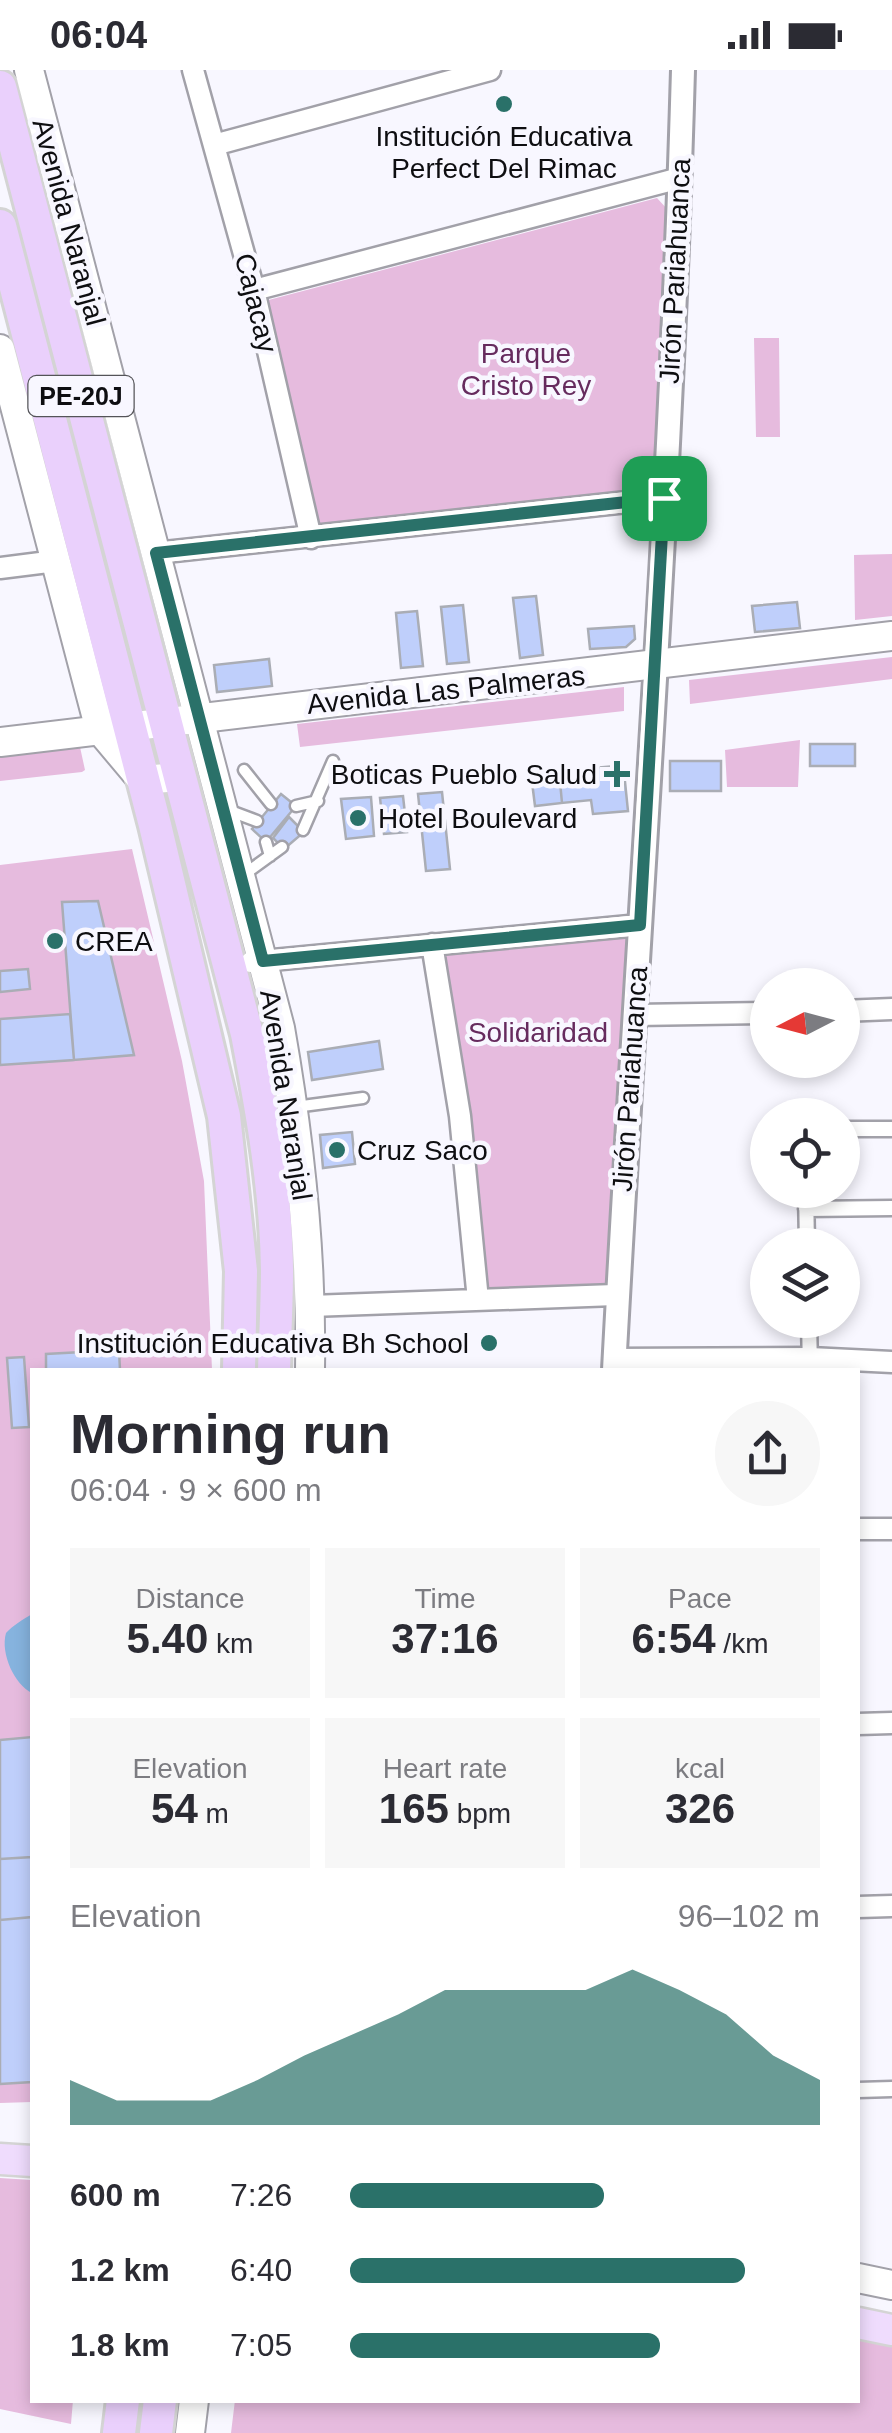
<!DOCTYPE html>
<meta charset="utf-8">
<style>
:root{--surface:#fff;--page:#f7f7f7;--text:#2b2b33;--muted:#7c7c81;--accent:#2a7169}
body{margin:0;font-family:Arial,sans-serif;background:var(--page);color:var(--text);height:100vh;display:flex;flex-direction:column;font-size:38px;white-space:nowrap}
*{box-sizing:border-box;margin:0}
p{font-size:32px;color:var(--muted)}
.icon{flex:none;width:55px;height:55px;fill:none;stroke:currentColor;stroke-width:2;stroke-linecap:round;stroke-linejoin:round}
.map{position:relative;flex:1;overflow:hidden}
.panel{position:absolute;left:30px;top:1298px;width:830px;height:1035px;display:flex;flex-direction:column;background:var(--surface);border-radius:0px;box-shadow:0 5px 15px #0003}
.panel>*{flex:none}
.needle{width:65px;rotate:264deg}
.buttons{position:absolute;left:750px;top:898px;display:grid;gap:20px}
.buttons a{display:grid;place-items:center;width:110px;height:110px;border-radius:50%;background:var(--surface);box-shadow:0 5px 15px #0003;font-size:50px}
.pin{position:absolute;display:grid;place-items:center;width:85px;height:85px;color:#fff;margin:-42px;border-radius:20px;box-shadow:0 5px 15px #0006}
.round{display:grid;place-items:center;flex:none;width:105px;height:105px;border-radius:52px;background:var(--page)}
.head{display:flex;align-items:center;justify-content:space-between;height:170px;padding:0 40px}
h1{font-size:55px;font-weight:800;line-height:75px}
.metrics{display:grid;grid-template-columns:repeat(3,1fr);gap:15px;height:170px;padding:10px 40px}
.metrics div{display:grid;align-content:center;border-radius:0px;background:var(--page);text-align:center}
.metrics b{font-size:42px;font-weight:800}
.metrics small{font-size:28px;font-weight:400}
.metrics p{font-size:28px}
.chart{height:280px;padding:20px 40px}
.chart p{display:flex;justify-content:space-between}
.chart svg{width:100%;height:180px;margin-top:10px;fill:var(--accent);opacity:.7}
ul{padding:0 40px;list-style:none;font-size:32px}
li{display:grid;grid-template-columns:160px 120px 1fr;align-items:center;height:75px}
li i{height:25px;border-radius:12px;background:var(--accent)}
.status{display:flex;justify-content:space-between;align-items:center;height:70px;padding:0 50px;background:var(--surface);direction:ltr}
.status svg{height:28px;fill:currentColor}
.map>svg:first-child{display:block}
.green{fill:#e6bbde}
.water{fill:#86b3de}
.building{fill:#bfcffb;stroke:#aaadb5;stroke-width:2.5}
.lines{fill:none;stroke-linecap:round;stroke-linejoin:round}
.service-casing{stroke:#a2a1a9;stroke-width:15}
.pedestrian-casing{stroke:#a2a1a9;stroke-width:19}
.minor-casing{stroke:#a2a1a9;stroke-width:25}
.tertiary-casing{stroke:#a2a1a9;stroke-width:28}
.secondary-casing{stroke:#a2a1a9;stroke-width:32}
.primary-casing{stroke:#d4d4d4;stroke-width:35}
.trunk-casing{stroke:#d4d4d4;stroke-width:38}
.service{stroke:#fff;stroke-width:10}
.pedestrian{stroke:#fff;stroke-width:14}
.minor{stroke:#fff;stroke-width:20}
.tertiary{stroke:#fff;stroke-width:22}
.secondary{stroke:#fff;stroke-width:28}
.primary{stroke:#efdcfd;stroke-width:30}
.trunk{stroke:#ead0fc;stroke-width:32}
.route-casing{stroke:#fff;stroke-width:20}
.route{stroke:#2a7169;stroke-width:12}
.poi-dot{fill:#2a7169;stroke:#f8f7ff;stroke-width:4}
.labels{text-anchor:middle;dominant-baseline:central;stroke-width:9;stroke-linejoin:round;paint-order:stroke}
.shield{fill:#f8f7ff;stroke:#545458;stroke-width:2.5}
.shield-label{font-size:25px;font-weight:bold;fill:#0e0e11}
.poi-label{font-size:28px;fill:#0e0e11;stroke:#f8f7ff;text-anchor:start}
.street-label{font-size:28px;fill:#0e0e11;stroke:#f8f7ff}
.park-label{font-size:28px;fill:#662b5e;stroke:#f8f7ff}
</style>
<div class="status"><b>06:04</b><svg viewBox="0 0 49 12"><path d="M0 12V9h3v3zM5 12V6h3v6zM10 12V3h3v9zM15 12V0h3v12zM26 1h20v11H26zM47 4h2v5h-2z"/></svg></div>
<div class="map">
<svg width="892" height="2363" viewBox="0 0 892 2363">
<rect width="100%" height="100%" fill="#f8f7ff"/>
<!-- green -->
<path class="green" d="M657,128L668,140L653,412L646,420L315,455L261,232Z
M754,268H779L780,367H756Z
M892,484V546L855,550L854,485Z
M892,587V609L690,634L689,610Z
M624,617V641L300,677L297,654Z
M800,670L798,717H727L725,680Z
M80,677L85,700L82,702L0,711V685Z
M132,779L182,991L204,1111L212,1300H32V2032L0,2033V795Z
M628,864L606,1217L484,1221L443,884Z
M0,2108L32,2110V2330H73L71,2354L0,2339Z
M858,2268L892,2276V2363H231L235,2330H858Z"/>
<!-- water -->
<path class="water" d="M32,1544V1623C15,1615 0,1584 6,1563C12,1556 24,1549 32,1544Z"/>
<!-- building -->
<path class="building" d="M536,526L543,585L520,588L513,528Z
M797,532L800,558L755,562L752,536Z
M463,535L469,592L447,594L441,537Z
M417,541L423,596L401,598L396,543Z
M634,556L635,569L626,577L590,579L588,559Z
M269,589L272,616L217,622L214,595Z
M810,674H855V696H810Z
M670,691H721V721H670Z
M616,696L624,702L628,741L593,744L591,730L562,733L559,701Z
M559,701L562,733L535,736L531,704Z
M442,722L450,799L426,801L418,724Z
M281,724L296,736L266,772L252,759Z
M403,726L407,762L384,764L380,728Z
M371,727L374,766L346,769L341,729Z
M289,747L304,762L284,779L273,768Z
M98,831L134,985L74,990L62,832Z
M28,899L30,919L0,922V901Z
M70,944L74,990L0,995V949Z
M379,971L383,999L312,1010L308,982Z
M352,1062L355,1094L323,1098L320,1065Z
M119,1280L120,1300H46V1284Z
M24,1287L29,1357L12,1358L7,1288Z
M32,1667V1787L0,1789V1670Z
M32,1787V1847L0,1850V1789Z
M32,1847V2012L0,2014V1850Z"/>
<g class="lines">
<!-- service casing -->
<g class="service-casing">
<path id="service" d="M244,700L271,734
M296,736L318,731
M225,739L257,751
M303,760L333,691
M266,772L270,786
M242,806L282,777
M295,1037L363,1028"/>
</g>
<!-- pedestrian casing -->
<g class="pedestrian-casing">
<path id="pedestrian" d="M842,1059H892
M806,1120L807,1175
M806,1139L892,1138
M809,1250L810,1300
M858,2020L892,2019"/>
</g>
<!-- minor casing -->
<g class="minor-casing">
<path id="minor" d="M193,0L254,220L311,468
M214,75L490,0
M254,220L680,108
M156,483L664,428
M0,498L56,491
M432,874L460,1046L478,1230
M251,892L640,855
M842,941L892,939
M635,945L768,943
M311,1236L615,1225
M614,1289L810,1288L892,1292
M858,1459H892
M858,1654L892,1653
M858,1837L892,1836"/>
</g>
<!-- tertiary casing -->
<g class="tertiary-casing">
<path id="tertiary" d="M614,1300C637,867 671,434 683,0"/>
</g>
<!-- secondary casing -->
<g class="secondary-casing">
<path id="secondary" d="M29,0L280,958C300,1072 312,1185 310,1300
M0,279L100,660L142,710L179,707
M0,672L892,566
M858,2208L892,2215
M190,2363L194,2330"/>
</g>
<!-- primary casing -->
<g class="primary-casing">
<path id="primary" d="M0,2089L32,2091
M858,2253L892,2260"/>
</g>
<!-- trunk casing -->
<g class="trunk-casing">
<path id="trunk" d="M0,17L247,964C262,1041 276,1121 277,1200C277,1233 275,1267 274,1300
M0,156L155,755L224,1046L241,1201L239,1300
M119,2363L123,2330
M156,2363L160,2330"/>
</g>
<!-- service -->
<use href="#service" class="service"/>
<!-- pedestrian -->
<use href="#pedestrian" class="pedestrian"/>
<!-- minor -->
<use href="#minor" class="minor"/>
<!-- tertiary -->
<use href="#tertiary" class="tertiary"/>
<!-- secondary -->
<use href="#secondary" class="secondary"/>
<!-- primary -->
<use href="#primary" class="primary"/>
<!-- trunk -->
<use href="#trunk" class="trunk"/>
</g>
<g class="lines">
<!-- route casing -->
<g class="route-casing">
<path id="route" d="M664,428L640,855L263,891L156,483Z"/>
</g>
<!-- route -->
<use href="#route" class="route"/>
</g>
<!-- markers -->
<g class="poi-dot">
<circle cx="504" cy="34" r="10"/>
<path d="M612 689h10v10h10v10h-10v10h-10v-10h-10v-10h10z"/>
<circle cx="358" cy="748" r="10"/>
<circle cx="55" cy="871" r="10"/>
<circle cx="337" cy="1080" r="10"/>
<circle cx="489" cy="1273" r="10"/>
</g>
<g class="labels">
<!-- shield labels -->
<rect class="shield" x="28.5" y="306" width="105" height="40" rx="8"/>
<g class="shield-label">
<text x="81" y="326">PE-20J</text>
</g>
<!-- poi labels -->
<g class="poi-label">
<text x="504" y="66" text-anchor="middle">Institución Educativa<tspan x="504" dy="32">Perfect Del Rimac</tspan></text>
<text x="597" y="704" text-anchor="end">Boticas Pueblo Salud</text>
<text x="378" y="748">Hotel Boulevard</text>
<text x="75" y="871">CREA</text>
<text x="357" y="1080">Cruz Saco</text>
<text x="469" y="1273" text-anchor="end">Institución Educativa Bh School</text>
</g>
<!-- street labels -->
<g class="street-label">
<text transform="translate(69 152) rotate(75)">Avenida Naranjal</text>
<text transform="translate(675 201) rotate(-87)">Jirón Pariahuanca</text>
<text transform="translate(256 233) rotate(76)">Cajacay</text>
<text transform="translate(446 620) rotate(-6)">Avenida Las Palmeras</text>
<text transform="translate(630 1009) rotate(-86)">Jirón Pariahuanca</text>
<text transform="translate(286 1025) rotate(81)">Avenida Naranjal</text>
</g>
<!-- park labels -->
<g class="park-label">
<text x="526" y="283">Parque<tspan x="526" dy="32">Cristo Rey</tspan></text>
<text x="538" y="962">Solidaridad</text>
</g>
</g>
</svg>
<div class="buttons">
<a><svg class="needle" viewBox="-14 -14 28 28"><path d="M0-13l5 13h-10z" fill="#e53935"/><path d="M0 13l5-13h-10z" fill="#7c7c81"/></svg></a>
<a><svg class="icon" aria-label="locate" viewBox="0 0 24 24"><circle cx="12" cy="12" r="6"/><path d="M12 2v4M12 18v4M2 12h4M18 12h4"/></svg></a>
<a><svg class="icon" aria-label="layers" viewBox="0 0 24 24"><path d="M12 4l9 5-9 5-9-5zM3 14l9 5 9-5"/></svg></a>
</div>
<div class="pin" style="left:664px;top:428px;background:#1e9e55"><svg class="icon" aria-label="arrive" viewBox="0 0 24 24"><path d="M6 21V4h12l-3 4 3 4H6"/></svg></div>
<section class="panel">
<div class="head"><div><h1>Morning run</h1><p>06:04 · 9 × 600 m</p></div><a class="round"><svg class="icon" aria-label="share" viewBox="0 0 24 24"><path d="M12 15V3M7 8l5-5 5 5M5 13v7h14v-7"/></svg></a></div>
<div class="metrics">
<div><p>Distance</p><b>5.40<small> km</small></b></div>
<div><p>Time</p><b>37:16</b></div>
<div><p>Pace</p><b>6:54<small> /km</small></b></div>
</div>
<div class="metrics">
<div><p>Elevation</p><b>54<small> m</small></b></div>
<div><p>Heart rate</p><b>165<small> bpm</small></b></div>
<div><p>kcal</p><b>326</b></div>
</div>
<div class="chart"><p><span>Elevation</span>96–102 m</p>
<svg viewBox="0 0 160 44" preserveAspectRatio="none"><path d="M0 44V33L10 38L20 38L30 38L40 33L50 27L60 22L70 17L80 11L90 11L100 11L110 11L120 6L130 11L140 17L150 27L160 33V44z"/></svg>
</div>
<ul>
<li><b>600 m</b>7:26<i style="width:54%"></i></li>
<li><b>1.2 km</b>6:40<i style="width:84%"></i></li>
<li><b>1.8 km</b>7:05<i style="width:66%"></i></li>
</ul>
</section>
</div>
